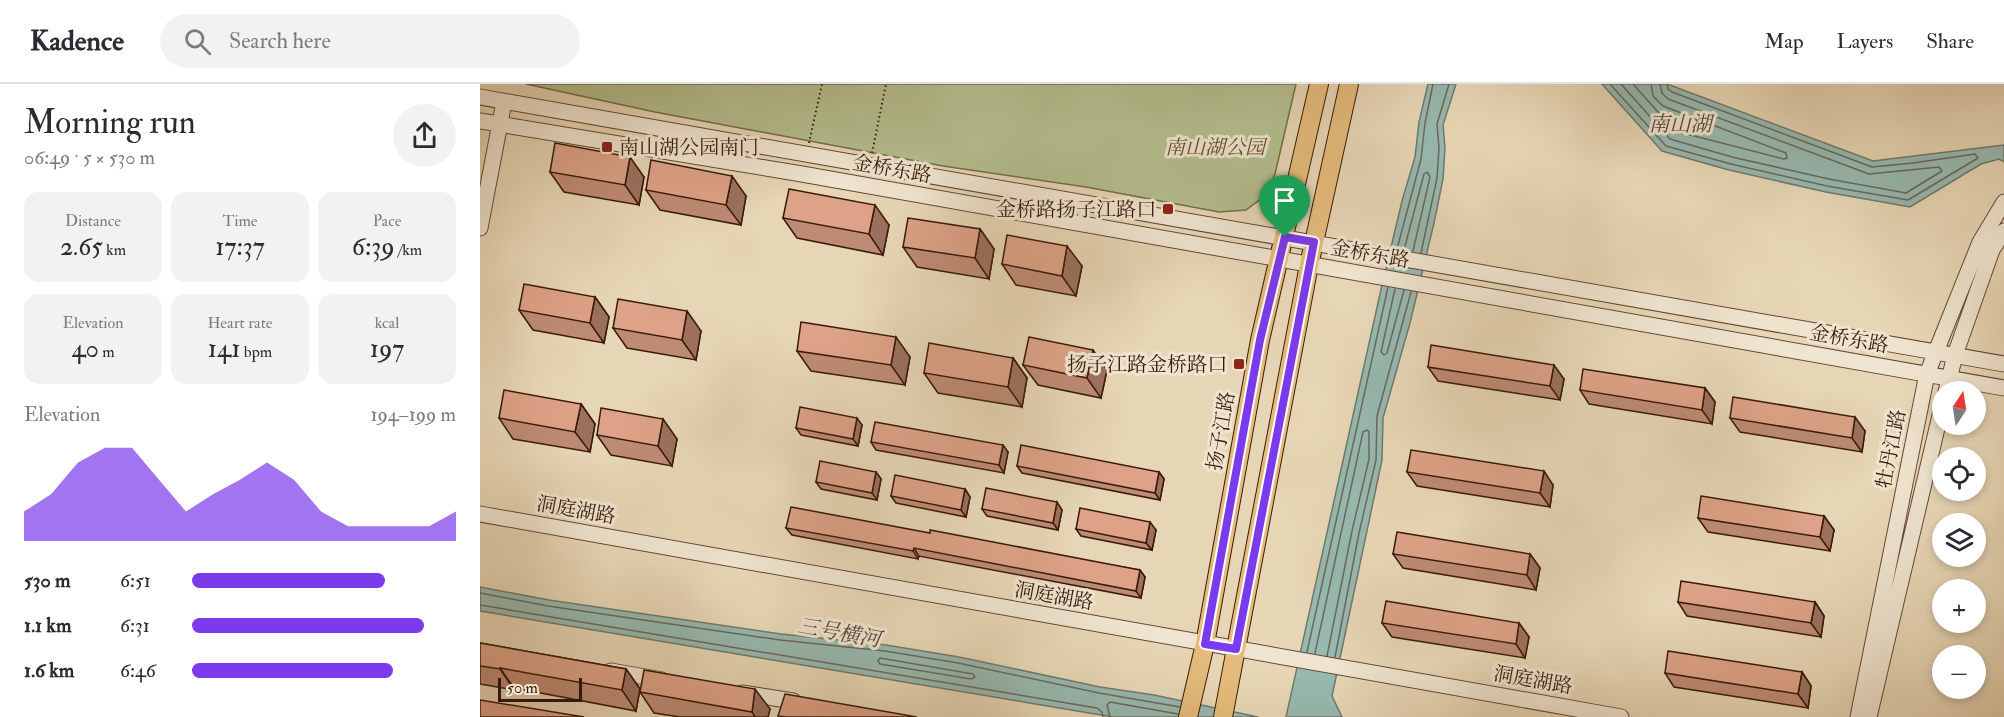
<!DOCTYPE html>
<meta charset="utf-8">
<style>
:root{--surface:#fff;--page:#f2f2f3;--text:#2b2b33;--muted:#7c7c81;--line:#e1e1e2;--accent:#7c3aed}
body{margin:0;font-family:"IM FELL Double Pica","Noto Serif SC",serif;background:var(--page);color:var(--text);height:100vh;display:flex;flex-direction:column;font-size:22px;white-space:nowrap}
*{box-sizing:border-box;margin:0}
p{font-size:20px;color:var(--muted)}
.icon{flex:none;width:33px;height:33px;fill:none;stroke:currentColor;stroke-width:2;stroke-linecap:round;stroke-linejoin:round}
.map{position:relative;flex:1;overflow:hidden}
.side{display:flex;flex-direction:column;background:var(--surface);width:480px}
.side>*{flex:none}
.needle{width:39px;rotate:12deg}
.controls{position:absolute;left:1452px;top:297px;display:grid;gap:12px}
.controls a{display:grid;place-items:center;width:54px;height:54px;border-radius:50%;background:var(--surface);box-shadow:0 3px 9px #0003;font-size:30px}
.scale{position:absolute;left:18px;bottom:15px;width:84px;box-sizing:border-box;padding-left:6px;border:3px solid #39190a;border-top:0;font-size:16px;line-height:21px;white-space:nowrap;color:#39190a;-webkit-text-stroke:4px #efe4cf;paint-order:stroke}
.pin{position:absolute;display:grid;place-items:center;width:51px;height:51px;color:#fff;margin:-62px -26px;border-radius:50% 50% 50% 0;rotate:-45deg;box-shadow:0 0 6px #0007}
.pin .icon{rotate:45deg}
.round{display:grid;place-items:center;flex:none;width:63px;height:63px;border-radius:32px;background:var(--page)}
.summary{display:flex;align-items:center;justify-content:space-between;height:102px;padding:0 24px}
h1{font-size:33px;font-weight:600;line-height:45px}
.figures{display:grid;grid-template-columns:repeat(3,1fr);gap:9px;height:102px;padding:6px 24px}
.figures div{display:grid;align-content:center;border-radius:15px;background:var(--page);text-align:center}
.figures b{font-size:26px;font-weight:600}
.figures small{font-size:16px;font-weight:400}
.figures p{font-size:16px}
.chart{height:168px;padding:12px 24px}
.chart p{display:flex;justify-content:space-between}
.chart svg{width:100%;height:108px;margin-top:6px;fill:var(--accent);opacity:.7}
ul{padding:0 24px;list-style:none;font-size:20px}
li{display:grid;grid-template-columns:96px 72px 1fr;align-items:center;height:45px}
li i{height:15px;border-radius:8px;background:var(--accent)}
header{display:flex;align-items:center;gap:36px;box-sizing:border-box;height:84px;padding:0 30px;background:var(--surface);border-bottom:2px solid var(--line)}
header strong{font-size:28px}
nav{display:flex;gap:33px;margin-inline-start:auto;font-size:21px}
.search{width:420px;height:54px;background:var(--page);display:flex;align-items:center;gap:15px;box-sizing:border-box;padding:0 21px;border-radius:33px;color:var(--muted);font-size:22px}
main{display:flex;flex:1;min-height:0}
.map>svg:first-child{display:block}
.green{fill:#b4be8e;stroke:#766c4c;stroke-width:1.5}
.water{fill:#97b9b0;stroke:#71796e;stroke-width:1.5}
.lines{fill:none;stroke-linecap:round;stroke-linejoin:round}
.shore{stroke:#68695d;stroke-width:1.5}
.minor-casing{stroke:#644835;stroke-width:17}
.major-casing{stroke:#39190a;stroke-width:20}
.path{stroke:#39190a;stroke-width:2;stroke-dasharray:1.5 3;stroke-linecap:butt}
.minor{stroke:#efe4cf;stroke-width:15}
.major{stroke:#e4bb7a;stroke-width:18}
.wall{fill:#be8b74;stroke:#39190a;stroke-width:1.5}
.shaded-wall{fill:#9b715e;stroke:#39190a;stroke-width:1.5}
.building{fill:#dda287;stroke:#39190a;stroke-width:1.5}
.route-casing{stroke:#fff;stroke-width:12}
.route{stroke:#7c3aed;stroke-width:8}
.poi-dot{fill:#8f2418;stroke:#efe4cf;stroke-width:2}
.labels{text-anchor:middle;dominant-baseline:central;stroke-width:6;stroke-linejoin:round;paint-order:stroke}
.poi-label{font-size:20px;fill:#39190a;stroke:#efe4cf;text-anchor:end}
.park-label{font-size:20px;font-style:italic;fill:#5e4b32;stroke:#efe4cf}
.street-label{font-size:20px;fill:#39190a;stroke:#efe4cf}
.water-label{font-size:21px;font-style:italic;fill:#55493c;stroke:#efe4cf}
</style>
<header>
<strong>Kadence</strong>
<div class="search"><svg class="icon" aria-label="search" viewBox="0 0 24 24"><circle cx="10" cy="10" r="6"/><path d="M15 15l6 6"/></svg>Search here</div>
<nav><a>Map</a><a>Layers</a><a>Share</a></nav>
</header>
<main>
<section class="side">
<div class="summary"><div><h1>Morning run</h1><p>06:49 · 5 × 530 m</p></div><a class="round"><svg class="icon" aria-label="share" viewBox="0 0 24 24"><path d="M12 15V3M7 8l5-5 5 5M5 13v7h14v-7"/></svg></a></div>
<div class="figures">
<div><p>Distance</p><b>2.65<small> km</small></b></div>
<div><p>Time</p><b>17:37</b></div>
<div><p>Pace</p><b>6:39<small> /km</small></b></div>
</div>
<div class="figures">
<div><p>Elevation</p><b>40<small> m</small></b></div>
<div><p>Heart rate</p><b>141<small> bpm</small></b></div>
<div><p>kcal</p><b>197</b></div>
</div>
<div class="chart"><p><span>Elevation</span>194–199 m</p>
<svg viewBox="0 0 160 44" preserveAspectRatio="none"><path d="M0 44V32L10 25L20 12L30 6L40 6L50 19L60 32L70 25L80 19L90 12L100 19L110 32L120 38L130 38L140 38L150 38L160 32V44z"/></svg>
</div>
<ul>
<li><b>530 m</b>6:51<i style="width:73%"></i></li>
<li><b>1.1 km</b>6:31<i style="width:88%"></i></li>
<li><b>1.6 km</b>6:46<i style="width:76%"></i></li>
</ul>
</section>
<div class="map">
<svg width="1524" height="633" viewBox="0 0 1524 633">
<rect width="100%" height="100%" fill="#e7d6b5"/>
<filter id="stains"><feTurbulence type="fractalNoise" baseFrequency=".00333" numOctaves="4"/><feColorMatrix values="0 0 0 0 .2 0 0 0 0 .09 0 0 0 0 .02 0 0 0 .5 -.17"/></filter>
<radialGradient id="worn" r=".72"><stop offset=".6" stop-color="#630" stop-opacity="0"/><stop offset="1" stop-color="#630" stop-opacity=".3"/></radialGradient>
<!-- green -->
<path class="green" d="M46,0H816L795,90L786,111L766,126L739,128L606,103L463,82L175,28Z"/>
<!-- water -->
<path class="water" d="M948,0H976L963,41L965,64L963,95L954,139L930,239L903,334L902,376L852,612L862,633H806L900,210L922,117L935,73L939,38Z
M1122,0H1187L1393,77L1524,61V78L1519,75L1501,80L1430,123L1346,108L1249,86L1182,67Z
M0,503L69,516L301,550L406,561L479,573L620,603L674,611L778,633H633L0,527Z"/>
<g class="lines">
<!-- shore -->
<path class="shore" d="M1130,0L1186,62L1251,80L1347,102L1428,116L1498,74L1495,70L1433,79L1392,83L1192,8L1188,5L1187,0
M1141,0L1190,55L1252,73L1349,95L1426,109L1462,87L1459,83L1389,90L1188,15L1182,9L1180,0
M1153,0L1195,47L1304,75L1307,74L1306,69L1183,22L1173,12L1171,0
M917,165L941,75L945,39L953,0
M924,166L944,90L947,88L950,93L933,167
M941,169L957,94L959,64L957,40L969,0
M915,205L901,268L904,271L907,269L924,206
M0,509L68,522L300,556L405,567L478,579L619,609L700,623
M0,521L617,624L622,628L623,633
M827,568L908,203
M835,569L883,348L887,346L889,348V375L872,447L847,572
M855,573L879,449L896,376L897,332L931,208
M400,574L493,590L495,593L491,595L400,580L398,577Z
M630,633L627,621L630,618L698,630"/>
<!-- minor casing -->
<g class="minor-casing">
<path id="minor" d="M0,13L1524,280
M0,37L322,90L1524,304
M0,144L24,18
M1466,308L1475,271L1512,166L1524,147
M0,430L1141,633
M131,587L182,596
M262,609L313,617L308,633
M1378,633L1447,290L1500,158L1524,118
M1389,633L1462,323"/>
</g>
<!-- major casing -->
<g class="major-casing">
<path id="major" d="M708,633L725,560L780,256L839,0
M743,633L829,181L869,0"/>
</g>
<!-- path -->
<path class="path" d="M329,59L342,0
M392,69L406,0"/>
<!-- minor -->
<use href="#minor" class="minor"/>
<!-- major -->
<use href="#major" class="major"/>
</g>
<!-- wall -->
<path class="wall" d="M70,88L164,93L159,121L84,108Z
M166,106L266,112L261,141L180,126Z
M303,134L409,141L403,171L317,154Z
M500,145L514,165L509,195L437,183L423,163Z
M522,180L602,182L596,212L536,201Z
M115,213L129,233L124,259L53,246L39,226Z
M133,244L221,247L216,276L147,264Z
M317,267L430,273L425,301L331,287Z
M533,274L547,294L542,323L458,309L444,289Z
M543,281L627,286L621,314L558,301Z
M948,283L1084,295L1080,316L958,297Z
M1225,304L1235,318L1232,340L1109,320L1100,306Z
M101,320L115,340L110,368L33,355L19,334Z
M1250,334L1385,347L1382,368L1260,348Z
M382,341L378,362L321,351L316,344Z
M117,351L197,355L192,382L131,371Z
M391,358L528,368L524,389L396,366Z
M537,382L679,388L684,395L680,416L542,389Z
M396,388L401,395L397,416L341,405L336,398Z
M927,388L1073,401L1070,423L937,402Z
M485,405L490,413L486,433L416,419L411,412Z
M502,425L582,426L578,446L507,432Z
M1344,432L1354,446L1350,467L1228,448L1218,434Z
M306,444L450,449L660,486L665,493L661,514L439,472L438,475L312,451Z
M596,445L676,446L672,466L601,452Z
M913,470H1050L1060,484L1056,506L923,484Z
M1198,518H1335L1344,532L1341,553L1207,532Z
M902,539H1039L1049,553L1045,574L912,553Z
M0,559L146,585L160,605L156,627L34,604V606L0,600Z
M1322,588L1331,602L1328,624L1194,603L1185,589Z
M160,608L290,625L288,633H200L174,629Z"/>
<!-- shaded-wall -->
<path class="shaded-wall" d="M150,73L164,93L159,121L145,101Z
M252,92L266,112L261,141L246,121Z
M395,121L409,141L403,171L389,150Z
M500,145L514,165L509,195L495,174Z
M587,162L602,182L596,212L582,192Z
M115,213L129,233L124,259L110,239Z
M207,227L221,247L216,276L202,256Z
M416,253L430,273L425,301L411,281Z
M613,266L627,286L621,314L607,294Z
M533,274L547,294L542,323L528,303Z
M1074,281L1084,295L1080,316L1070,302Z
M1225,304L1235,318L1232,340L1222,326Z
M101,320L115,340L110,368L95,348Z
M1375,333L1385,347L1382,368L1372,354Z
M377,334L382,341L378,362L373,355Z
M183,335L197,355L192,382L178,362Z
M523,361L528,368L524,389L519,381Z
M1064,387L1073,401L1070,423L1060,409Z
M396,388L401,395L397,416L392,409Z
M679,388L684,395L680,416L675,409Z
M485,405L490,413L486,433L481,426Z
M577,418L582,426L578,446L573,439Z
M1344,432L1354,446L1350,467L1340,453Z
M670,438L676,446L672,466L666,459Z
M434,464L439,472L438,475L433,467Z
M1050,470L1060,484L1056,506L1047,491Z
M660,486L665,493L661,514L656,507Z
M1335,518L1344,532L1341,553L1331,539Z
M1039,539L1049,553L1045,574L1036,560Z
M20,584L34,604V606L20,585Z
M146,585L160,605L156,627L142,606Z
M1322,588L1331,602L1328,624L1318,610Z
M275,605L290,625L288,633H275L272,628Z"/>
<!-- building -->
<path class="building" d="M75,59L150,73L145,101L70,88Z
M171,76L252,92L246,121L166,106Z
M309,105L395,121L389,150L303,134Z
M428,134L500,145L495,174L423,163Z
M527,151L587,162L582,192L522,180Z
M44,200L115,213L110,239L39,226Z
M138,215L207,227L202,256L133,244Z
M321,238L416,253L411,281L317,267Z
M549,253L613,266L607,294L543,281Z
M449,259L533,274L528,303L444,289Z
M951,261L1074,281L1070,302L948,283Z
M1103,285L1225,304L1222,326L1100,306Z
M24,306L101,320L95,348L19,334Z
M1253,313L1375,333L1372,354L1250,334Z
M320,323L377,334L373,355L316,344Z
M121,324L183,335L178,362L117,351Z
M395,338L523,361L519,381L391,358Z
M541,361L679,388L675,409L537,382Z
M931,366L1064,387L1060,409L927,388Z
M340,377L396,388L392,409L336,398Z
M415,391L485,405L481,426L411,412Z
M506,404L577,418L573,439L502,425Z
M1221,412L1344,432L1340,453L1218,434Z
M311,423L450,449V446L660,486L656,507L434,464L433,467L306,444Z
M600,424L670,438L666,459L596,445Z
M917,448L1050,470L1047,491L913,470Z
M1201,497L1335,518L1331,539L1198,518Z
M906,517L1039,539L1036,560L902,539Z
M0,559L146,585L142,606L20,584V585L0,582Z
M1188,567L1322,588L1318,610L1185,589Z
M164,586L275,605L272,628L160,608Z
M305,610L437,633H306L298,632Z
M0,616L104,633H0Z"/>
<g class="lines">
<!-- route casing -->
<g class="route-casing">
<path id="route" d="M805,153L834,158L756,565L725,560L780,256Z"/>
</g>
<!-- route -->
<use href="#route" class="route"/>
</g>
<!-- markers -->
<g class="poi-dot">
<rect x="121" y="57" width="12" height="12" rx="3"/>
<rect x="682" y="119" width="12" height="12" rx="3"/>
<rect x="753" y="274" width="12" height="12" rx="3"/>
</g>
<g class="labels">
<!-- poi labels -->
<g class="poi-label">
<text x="139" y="63" text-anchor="start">南山湖公园南门</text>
<text x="676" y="125">金桥路扬子江路口</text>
<text x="747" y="280">扬子江路金桥路口</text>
</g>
<!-- park labels -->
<g class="park-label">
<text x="735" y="63">南山湖公园</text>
</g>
<!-- street labels -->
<g class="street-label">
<text transform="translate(412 85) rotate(10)">金桥东路</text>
<text transform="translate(890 170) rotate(10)">金桥东路</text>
<text transform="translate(1369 255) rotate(10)">金桥东路</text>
<text transform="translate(741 347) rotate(-80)">扬子江路</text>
<text transform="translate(1411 365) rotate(-79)">牡丹江路</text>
<text transform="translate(96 426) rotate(10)">洞庭湖路</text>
<text transform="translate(574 512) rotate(10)">洞庭湖路</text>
<text transform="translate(1053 596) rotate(10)">洞庭湖路</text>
</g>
<!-- water labels -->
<g class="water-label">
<text x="1200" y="40">南山湖</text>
<text transform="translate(359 549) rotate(10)">三号横河</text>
</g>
</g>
<rect width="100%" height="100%" filter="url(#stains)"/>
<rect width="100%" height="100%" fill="url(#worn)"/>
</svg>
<div class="controls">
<a><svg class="needle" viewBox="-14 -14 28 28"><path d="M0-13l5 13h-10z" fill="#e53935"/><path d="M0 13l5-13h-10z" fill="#7c7c81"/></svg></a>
<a><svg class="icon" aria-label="locate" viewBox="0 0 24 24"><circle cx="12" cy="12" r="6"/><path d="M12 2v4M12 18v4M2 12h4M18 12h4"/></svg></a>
<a><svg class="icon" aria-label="layers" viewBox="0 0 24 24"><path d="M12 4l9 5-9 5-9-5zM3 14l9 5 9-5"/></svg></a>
<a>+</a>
<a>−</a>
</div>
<div class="scale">50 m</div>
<div class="pin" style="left:805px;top:153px;background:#1e9e55"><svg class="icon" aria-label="arrive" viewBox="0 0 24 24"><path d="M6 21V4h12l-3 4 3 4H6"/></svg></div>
</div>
</main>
